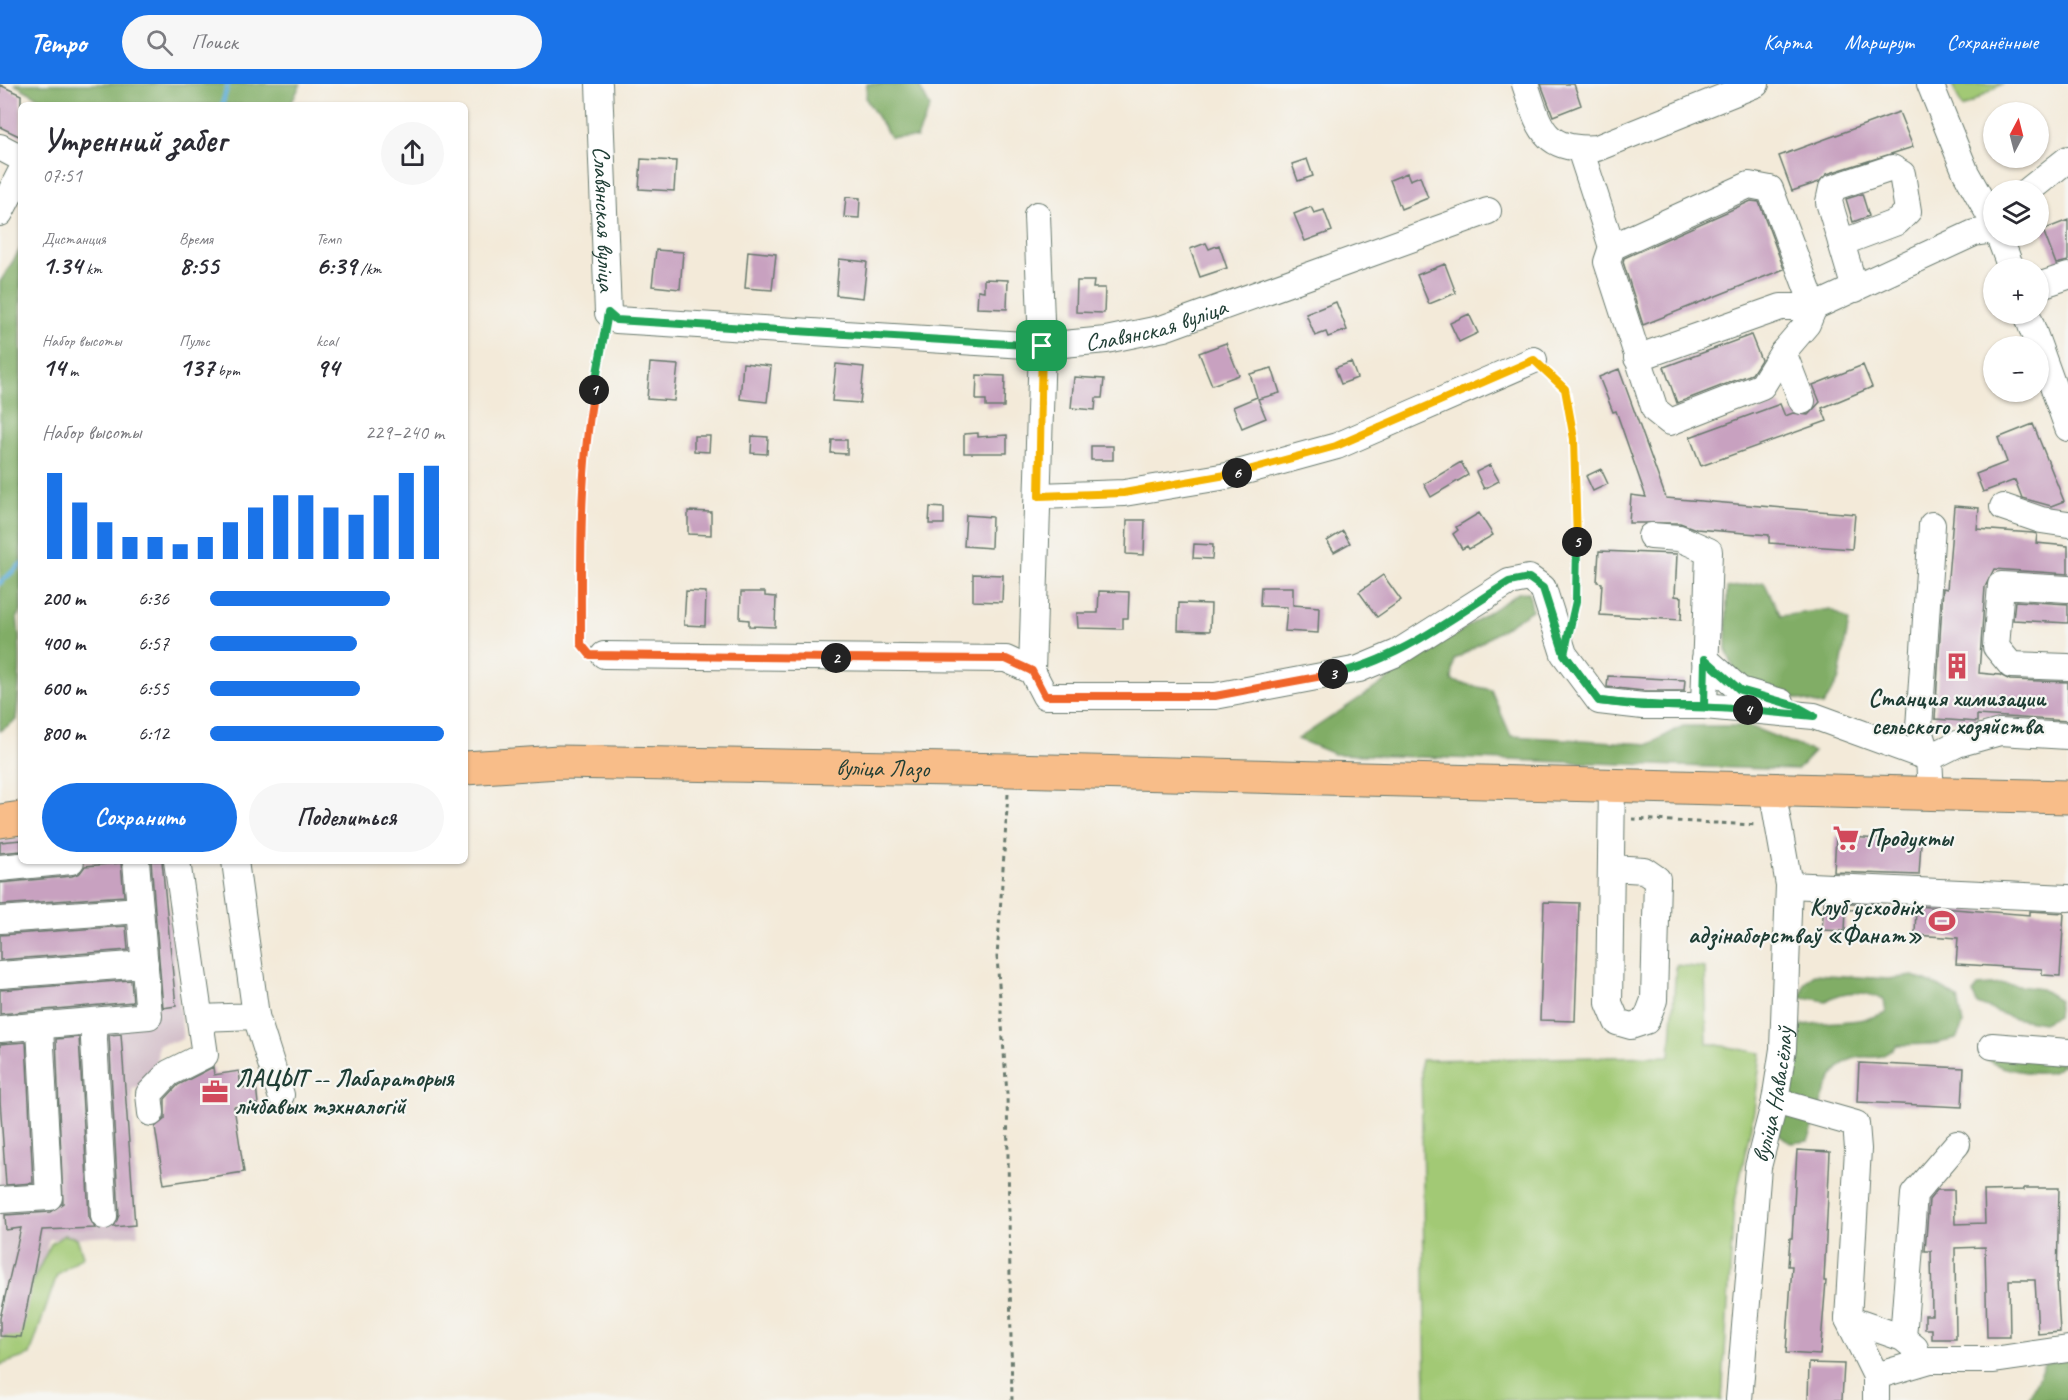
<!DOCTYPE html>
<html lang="ru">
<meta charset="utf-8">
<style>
:root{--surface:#fff;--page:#f7f7f7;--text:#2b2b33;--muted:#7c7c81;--accent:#1a73e8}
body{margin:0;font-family:Caveat,sans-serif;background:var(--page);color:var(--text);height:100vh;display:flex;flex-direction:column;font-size:22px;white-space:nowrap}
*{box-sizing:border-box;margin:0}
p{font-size:20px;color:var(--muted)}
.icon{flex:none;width:33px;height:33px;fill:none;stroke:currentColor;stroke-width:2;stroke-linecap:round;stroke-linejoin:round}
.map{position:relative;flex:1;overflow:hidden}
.side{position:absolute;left:18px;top:18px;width:450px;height:762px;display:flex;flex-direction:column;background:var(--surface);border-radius:9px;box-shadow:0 2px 4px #0004}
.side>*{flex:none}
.needle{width:39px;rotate:7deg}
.fabs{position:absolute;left:1983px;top:18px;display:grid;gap:12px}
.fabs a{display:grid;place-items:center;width:66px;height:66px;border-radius:50%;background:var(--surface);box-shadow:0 2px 4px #0004;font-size:30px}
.pin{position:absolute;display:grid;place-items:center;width:51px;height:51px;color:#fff;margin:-26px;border-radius:12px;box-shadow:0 3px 9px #0006}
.km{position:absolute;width:30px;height:30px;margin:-15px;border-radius:50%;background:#222;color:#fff;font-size:16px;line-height:30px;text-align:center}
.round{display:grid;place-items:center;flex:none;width:63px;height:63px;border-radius:32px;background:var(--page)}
.summary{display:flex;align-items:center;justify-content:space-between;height:102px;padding:0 24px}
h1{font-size:33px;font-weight:700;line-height:45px}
.figures{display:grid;grid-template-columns:repeat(3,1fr);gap:9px;height:102px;padding:6px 24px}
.figures div{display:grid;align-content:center}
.figures b{font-size:26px;font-weight:700}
.figures small{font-size:16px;font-weight:400}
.figures p{font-size:16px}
.chart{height:168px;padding:12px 24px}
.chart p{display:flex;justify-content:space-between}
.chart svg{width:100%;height:108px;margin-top:6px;stroke:var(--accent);stroke-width:6}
.primary-button{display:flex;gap:12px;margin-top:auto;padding:12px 24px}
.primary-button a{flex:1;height:69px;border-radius:36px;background:var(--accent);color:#fff;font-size:24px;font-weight:700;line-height:69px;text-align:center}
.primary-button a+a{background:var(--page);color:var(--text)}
ul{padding:0 24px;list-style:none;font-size:20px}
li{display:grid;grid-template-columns:96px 72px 1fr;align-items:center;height:45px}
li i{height:15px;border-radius:8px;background:var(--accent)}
header{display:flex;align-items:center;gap:36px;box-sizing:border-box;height:84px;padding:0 30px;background:var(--accent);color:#fff}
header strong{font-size:28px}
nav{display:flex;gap:33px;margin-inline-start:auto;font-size:21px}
.search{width:420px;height:54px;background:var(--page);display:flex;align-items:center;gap:15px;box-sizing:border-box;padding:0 21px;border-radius:33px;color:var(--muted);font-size:22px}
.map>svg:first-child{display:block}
.industrial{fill:#d2bdc8}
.green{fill:#a2c974;stroke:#608354;stroke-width:1.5}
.forest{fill:#81ad66;stroke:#50754d;stroke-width:1.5}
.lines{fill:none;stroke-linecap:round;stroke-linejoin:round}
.stream{stroke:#5eadd8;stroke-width:5}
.building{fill:#c8a1c0}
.minor-casing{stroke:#697a6e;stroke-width:28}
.major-casing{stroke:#697a6e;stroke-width:35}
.path{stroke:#697a6e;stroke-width:3;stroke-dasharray:4.5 4.5;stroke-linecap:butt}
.minor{stroke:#fff;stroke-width:26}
.major{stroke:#f8bd89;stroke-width:33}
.split-1-casing{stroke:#fff;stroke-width:12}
.split-2-casing{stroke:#fff;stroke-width:12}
.split-3-casing{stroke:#fff;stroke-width:12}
.split-4-casing{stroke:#fff;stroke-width:12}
.split-5-casing{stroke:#fff;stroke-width:12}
.split-6-casing{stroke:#fff;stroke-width:12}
.split-7-casing{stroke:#fff;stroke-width:12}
.split-1{stroke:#22a559;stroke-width:8}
.split-2{stroke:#f0652b;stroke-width:8}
.split-3{stroke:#f0652b;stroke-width:8}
.split-4{stroke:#22a559;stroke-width:8}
.split-5{stroke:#22a559;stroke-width:8}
.split-6{stroke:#f5b400;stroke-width:8}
.split-7{stroke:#f5b400;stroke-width:8}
.labels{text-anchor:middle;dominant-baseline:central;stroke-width:4.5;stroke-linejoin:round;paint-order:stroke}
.street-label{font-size:24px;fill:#1f3d34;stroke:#f6f6f2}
.poi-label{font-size:24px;font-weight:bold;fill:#1f3d34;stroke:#f6f6f2;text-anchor:start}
</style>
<header>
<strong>Tempo</strong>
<div class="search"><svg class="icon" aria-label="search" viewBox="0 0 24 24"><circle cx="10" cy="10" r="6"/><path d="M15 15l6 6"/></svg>Поиск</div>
<nav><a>Карта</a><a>Маршрут</a><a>Сохранённые</a></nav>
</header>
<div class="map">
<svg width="2068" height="1316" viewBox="0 0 2068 1316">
<rect width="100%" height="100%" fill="#f6f6f2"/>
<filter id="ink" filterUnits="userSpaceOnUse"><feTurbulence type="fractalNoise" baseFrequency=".0167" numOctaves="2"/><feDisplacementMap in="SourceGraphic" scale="12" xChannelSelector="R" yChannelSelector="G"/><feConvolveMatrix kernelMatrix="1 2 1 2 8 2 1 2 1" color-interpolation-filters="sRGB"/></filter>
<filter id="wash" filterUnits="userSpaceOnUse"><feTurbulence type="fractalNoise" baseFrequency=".008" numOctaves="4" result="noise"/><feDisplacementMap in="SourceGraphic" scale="24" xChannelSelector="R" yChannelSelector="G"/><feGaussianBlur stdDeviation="1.35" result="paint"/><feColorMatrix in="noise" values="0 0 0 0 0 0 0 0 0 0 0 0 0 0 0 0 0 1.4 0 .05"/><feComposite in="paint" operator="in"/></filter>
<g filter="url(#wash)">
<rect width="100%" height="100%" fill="#f3ead9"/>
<!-- industrial -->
<path class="industrial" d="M21,754V777H164L183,955L158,961L155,998L132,1005L138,1151L49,1155L24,1256L0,1253V756Z"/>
<!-- green -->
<path class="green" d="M1952,0H2002L1962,24Z
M1676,881L1705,884L1707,959L1761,969L1754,1027L1734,1122L1722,1316H1426L1421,976L1670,972Z
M64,1151L77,1154L83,1172L57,1191L30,1271L0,1281V1256L4,1255L51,1160Z"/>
<!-- forest -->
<path class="forest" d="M14,0H301L290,21H52Z
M867,0H918L930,23L917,54L890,53L866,15Z
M21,164V528L17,532C22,567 20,601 16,636L0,647V198Z
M1764,498L1781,532L1830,525L1849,537L1839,595L1823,622L1781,610L1736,590L1726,565L1727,504Z
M1529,508L1532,526L1454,576L1452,597L1491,606L1511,652L1650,660L1683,642H1749L1814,668L1797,686L1334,670L1298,655L1518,509Z
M1814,890L1888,895L1913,892L1940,903L1958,914L1963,941L1956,955L1933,960L1897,961C1875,982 1871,967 1850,976C1826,985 1818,1035 1808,1057L1791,1059L1776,1048L1789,959L1800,942C1828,936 1859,941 1886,928L1884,916C1864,907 1846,905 1826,917L1801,913L1804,900Z
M2004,900L2041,905L2059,916L2057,932L2043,939L2013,934L1977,920L1973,909L1978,902Z
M1995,968L2064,980C2061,982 2056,987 2052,988C2037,992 1997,985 1987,975Z
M2068,1273V1316H2028L2044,1280Z"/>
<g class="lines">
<!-- stream -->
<path class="stream" d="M222,21L228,0
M0,499L21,480"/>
</g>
<g id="blocks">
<!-- building -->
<path class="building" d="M1541,0H1574L1581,21L1553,32Z
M0,1L21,11V53L0,43Z
M1899,28L1913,63L1827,90L1819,98L1792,107L1779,72Z
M641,75L676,77L674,107L639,105Z
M1307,75L1313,92L1298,97L1292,80Z
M1407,89L1410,96L1420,92L1428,114L1401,125L1390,96Z
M1862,110L1869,132L1853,138L1846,115Z
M846,113L860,114L859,134L844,133Z
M1751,117L1759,118L1784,185L1643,241L1623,178L1624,174Z
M1311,123L1314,129L1324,126L1332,147L1305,157L1294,130Z
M2068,136V177L2056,180L2043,146Z
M1206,159L1209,165L1219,161L1227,184L1200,193L1190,165Z
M656,166L683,168L680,205L652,202Z
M748,167L776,170L772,206L745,204Z
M839,175L867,178L863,214L836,211Z
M1445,180L1456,209L1429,220L1417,191Z
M984,195L1008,196L1007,225L977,224L978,206L984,207Z
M1077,197H1094L1093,204H1105L1104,229L1076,228Z
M1336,218L1347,246L1328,253L1326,248L1315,252L1306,230Z
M1469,230L1478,249L1459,258L1450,239Z
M1751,251L1761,276L1752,290L1677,319L1664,283Z
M1226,259L1239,291L1212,301L1199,269Z
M1351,278L1357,294L1341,300L1335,284Z
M650,279L678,281L674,317L647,315Z
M743,279L771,282L767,318L740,315Z
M836,280L864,283L860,319L832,317Z
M1863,281L1872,303L1822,324L1827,337L1701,382L1690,353L1780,320L1785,332L1793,329L1808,331L1820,318L1813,301Z
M1272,284L1280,309L1258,315L1266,334L1242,344L1233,323L1257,313L1250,290Z
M1619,285L1666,414L1855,430L1852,465L1769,459V451L1696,445L1680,439H1629L1631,411L1646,413L1616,327L1613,328L1599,293Z
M977,291L1005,292L1004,323H986V316H976Z
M1074,293L1104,295L1102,314H1096L1095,326L1071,324Z
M2033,340L2064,417L2051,422L2022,414L2015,396L1983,408L1976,390L2007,378L1998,354Z
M978,349V353L1007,351V369H964V350Z
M694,352H710L709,368L694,367Z
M752,352L768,353L767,370L751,369Z
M832,356H847V370L831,369Z
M1091,362H1113V376H1091Z
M1461,378L1468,391L1431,413L1424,400Z
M1490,381L1499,397L1484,405L1476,388Z
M1601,385L1608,400L1593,407L1586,392Z
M1954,422L1979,424L1977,445L2033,449L2037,450L2036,459L2068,462V490L1994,485L1985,503L1979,589L2000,591L2010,596L2068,598V637L1977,631V638L1935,635L1943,504L1947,505Z
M930,423L944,424V440H929Z
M688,427L711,428V451L688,450Z
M1479,429L1493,451L1469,465L1467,462L1462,465L1453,450L1458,446L1456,443Z
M966,431L992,433L991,464L964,462Z
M1127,436H1145L1144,471L1126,470Z
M1343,447L1350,459L1334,468L1327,457Z
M1194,460L1213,461L1212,475L1193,474Z
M1599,467L1677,470L1675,512L1682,513L1681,536L1600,531L1602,499L1597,498Z
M973,490L1003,491L1002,518L973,517Z
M1383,491L1401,516L1377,533L1359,508Z
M1261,503H1293V521L1319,523L1318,549L1285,547L1287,523L1260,522Z
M686,507L706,508L705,542L684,541Z
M1099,507L1129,508L1128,534H1123V545L1078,544L1077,529H1098Z
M741,508H765V512L776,513L775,543L749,542V536L740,535Z
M2015,517L2068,520V539L2013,536Z
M1179,519L1211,520L1210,547L1178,546Z
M1608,592L1685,596L1684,607H1644L1607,603Z
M1836,752L1921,758L1919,791L1834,788Z
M21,756V767L0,769V758Z
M151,777H162L176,922L163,924Z
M121,779L124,812L0,821V799L72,792L80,789L85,782Z
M1544,818L1579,819L1575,937L1540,936Z
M1824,818L1879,820V825L1846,826L1845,847L1822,846Z
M1916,822L2030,831V827L2064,829L2060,892L2042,891V885L1956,880L1958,854L1915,851Z
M126,842L128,866L0,876V851Z
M131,896L133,918L0,930V906Z
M121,950L135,1141L114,1143L119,1131L109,951Z
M79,953L89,1133L95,1144L42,1146L21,1253L0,1252V1234L21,1144L6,1146L5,1131L50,1128L63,1119L56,955Z
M26,958L33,1099L6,1101L0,1017V960Z
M1859,979L1964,984L1962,1023L1857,1018Z
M213,983L214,991L239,987L241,1004L256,1001L258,1020L234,1023L244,1088L164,1100L155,1043L165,1035V1015L178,1001Z
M1797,1066L1830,1068L1824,1197H1826L1820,1271L1786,1269L1792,1182H1788L1790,1154H1792Z
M2024,1104H2059L2057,1196L2060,1248L2038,1250L2035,1196H2009L2010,1253H1987L1985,1163L1955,1164L1956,1255H1932V1245H1925V1231H1932L1931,1167H1925L1929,1116L1937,1106H1954L1955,1140L1985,1139L1984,1107L2024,1106Z
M1809,1279L1844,1280L1842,1316H1808Z"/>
</g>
</g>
<g filter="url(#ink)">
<use href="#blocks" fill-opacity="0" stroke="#697a6e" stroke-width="1.5"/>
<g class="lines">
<!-- minor casing -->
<g class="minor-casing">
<g id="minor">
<path id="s1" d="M599,0L608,229L616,236L1042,262L1106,256L1164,244L1488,127"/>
<path d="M1525,0C1540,44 1543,68 1597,64L1756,0"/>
<path d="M1930,0L1966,89L1994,139"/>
<path d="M0,63L21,74"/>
<path d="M1580,65L1612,163"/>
<path d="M1749,101L1770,105L1814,223L1807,240L1783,268L1762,302L1670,338L1655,326L1607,178L1612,163Z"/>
<path d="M2029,106L2068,75"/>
<path d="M0,129L21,88"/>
<path d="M1999,152L2011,184"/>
<path d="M1841,159L1897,138L1908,127L1902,90L1892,84L1832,104L1829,118L1855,205"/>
<path d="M2038,202L2068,192"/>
<path d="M2027,230L2068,344"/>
<path d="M1783,268L1802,317"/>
<path d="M1637,274L1781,223H1814L1974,149L1994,146"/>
<path d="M1039,412L1124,409L1227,392L1337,362L1534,276"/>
<path d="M2003,423L2041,436L2068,440"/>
<path d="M1932,441L1919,644L1929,674L1957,660L2000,648L2068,652"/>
<path d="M1651,452L1679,454L1709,467L1704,622"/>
<path d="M2068,505L2001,501L1996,563L2011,581L2068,583"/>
<path d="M604,571L1006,575L1032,587L1045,612H1215L1359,585L1397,569L1509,498L1529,494L1543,504L1564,570L1599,617L1643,622H1704L1814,632L1929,674L1931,709"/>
<path d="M1705,575L1740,606L1781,618"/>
<path d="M1032,587L1042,262L1037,131"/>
<path d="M0,784L71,777"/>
<path d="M1612,784L1644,786L1657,795L1654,916L1646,937L1631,942L1617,938L1609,919L1612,700"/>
<path d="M1789,801L2068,814"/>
<path d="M0,836L140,826"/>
<path d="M0,891L145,880"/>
<path d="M256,932L281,1011"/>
<path d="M200,934L256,932L235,777"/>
<path d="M93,938L104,1132"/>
<path d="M0,945L149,932L136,777"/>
<path d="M1992,962L2068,968"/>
<path d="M1775,1017L1856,1040L1858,1065L1848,1235L1876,1292V1316"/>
<path d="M151,1029L149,1010L169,989L205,971L177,777"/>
<path d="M0,1116L49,1113L40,944"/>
<path d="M1848,1235L1903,1254L1915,1264"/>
<path d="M1903,1254L1914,1110L1957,1060"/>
<path d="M1876,1292L1930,1276H1994L2068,1265"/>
<path id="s2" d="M1739,1316L1758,1083L1775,1017L1783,965L1789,801L1772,705"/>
</g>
</g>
<!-- major casing -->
<g class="major-casing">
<g id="major">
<path id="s3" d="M465,684L559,678L1010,686L2068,713"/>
<path d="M0,737L21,734"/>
</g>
</g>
<!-- path -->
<path class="path" d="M1549,290L1565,305L1573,355L1578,433L1576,517L1573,530
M585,566L581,560V463L587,345L604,251
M1008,710L997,873L1007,1010L1012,1316
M1632,735L1757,741"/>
<!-- minor -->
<use href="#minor" class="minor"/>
<!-- major -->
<use href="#major" class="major"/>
</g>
</g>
<g class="lines" filter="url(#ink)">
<!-- split-1 casing -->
<g class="split-1-casing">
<path id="split-1" d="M594,306L608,229L616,236L1042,262"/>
</g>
<!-- split-2 casing -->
<g class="split-2-casing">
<path id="split-2" d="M594,306C579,390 581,476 581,560L590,571L836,574"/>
</g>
<!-- split-3 casing -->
<g class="split-3-casing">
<path id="split-3" d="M836,574L1006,575L1032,587L1045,612H1215L1333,590"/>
</g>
<!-- split-4 casing -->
<g class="split-4-casing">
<path id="split-4" d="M1333,590C1398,577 1453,533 1509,498L1529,494L1543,504L1564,570L1599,617C1649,623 1698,622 1748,626"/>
</g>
<!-- split-5 casing -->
<g class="split-5-casing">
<path id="split-5" d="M1577,458L1576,517L1564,570L1599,617L1643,622H1704L1705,575L1740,606L1796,622L1814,632L1748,626"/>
</g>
<!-- split-6 casing -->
<g class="split-6-casing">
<path id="split-6" d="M1237,389L1336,362L1534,276L1565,305L1574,355L1577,458"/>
</g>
<!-- split-7 casing -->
<g class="split-7-casing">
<path id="split-7" d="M1042,262L1039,412L1124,409L1237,389"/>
</g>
<!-- split-1 -->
<use href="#split-1" class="split-1"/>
<!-- split-2 -->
<use href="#split-2" class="split-2"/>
<!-- split-3 -->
<use href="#split-3" class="split-3"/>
<!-- split-4 -->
<use href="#split-4" class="split-4"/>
<!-- split-5 -->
<use href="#split-5" class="split-5"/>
<!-- split-6 -->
<use href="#split-6" class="split-6"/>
<!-- split-7 -->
<use href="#split-7" class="split-7"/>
</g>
<!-- icons -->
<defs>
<g id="building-bare" transform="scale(2.07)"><path d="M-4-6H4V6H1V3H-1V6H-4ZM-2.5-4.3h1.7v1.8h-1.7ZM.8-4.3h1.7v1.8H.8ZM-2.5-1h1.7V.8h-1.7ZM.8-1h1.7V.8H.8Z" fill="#d1495b" stroke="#f6f6f2" stroke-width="2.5" paint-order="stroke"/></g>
<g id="supermarket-bare" transform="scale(2.07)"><path d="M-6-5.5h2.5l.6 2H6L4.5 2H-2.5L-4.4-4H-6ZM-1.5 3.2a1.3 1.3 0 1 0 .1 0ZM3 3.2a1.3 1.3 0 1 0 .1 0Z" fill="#d1495b" stroke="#f6f6f2" stroke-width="2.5" paint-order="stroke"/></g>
<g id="stadium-bare" transform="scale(2.07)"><path d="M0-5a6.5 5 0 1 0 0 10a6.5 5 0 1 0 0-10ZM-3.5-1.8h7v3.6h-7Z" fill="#d1495b" stroke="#f6f6f2" stroke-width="2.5" paint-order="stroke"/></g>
<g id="office-bare" transform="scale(2.07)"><path d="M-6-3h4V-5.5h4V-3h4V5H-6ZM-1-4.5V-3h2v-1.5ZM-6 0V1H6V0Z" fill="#d1495b" stroke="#f6f6f2" stroke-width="2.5" paint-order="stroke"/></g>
</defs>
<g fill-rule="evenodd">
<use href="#building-bare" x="1957" y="582"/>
<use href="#supermarket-bare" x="1846" y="754"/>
<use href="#stadium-bare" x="1942" y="837"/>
<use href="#office-bare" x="215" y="1008"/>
</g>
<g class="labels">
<!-- street labels -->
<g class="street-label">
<text stroke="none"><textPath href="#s1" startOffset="135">Славянская вуліца</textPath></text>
<text stroke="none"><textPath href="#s1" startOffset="783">Славянская вуліца</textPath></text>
<text stroke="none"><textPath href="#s3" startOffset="418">вуліца Лазо</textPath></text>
<text stroke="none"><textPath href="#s2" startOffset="308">вуліца Навасёлаў</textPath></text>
</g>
<!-- poi labels -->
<g class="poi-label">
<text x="1957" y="614" text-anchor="middle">Станция химизации<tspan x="1957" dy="28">сельского хозяйства</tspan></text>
<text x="1866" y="754">Продукты</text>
<text x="1922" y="823" text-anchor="end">Клуб усходніх<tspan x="1922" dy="28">адзінаборстваў «Фанат»</tspan></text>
<text x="235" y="994">ЛАЦЫТ -- Лабараторыя<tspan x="235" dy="28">лічбавых тэхналогій</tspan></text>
</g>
</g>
</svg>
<div class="fabs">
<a><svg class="needle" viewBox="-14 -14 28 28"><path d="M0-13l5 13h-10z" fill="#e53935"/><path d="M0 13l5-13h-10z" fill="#7c7c81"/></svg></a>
<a><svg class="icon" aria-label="layers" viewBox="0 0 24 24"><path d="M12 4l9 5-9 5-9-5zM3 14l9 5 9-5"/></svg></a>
<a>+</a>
<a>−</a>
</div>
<div class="pin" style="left:1042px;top:262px;background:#1e9e55"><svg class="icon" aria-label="arrive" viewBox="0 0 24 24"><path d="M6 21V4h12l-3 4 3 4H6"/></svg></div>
<b class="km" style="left:594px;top:306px">1</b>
<b class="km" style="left:836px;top:574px">2</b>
<b class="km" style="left:1333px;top:590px">3</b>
<b class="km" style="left:1748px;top:626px">4</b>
<b class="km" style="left:1577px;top:458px">5</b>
<b class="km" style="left:1237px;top:389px">6</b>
<section class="side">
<div class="summary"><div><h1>Утренний забег</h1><p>07:51</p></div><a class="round"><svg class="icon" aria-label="share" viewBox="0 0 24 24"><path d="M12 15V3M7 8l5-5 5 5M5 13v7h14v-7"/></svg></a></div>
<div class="figures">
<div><p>Дистанция</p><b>1.34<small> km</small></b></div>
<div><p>Время</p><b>8:55</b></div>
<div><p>Темп</p><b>6:39<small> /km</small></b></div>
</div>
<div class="figures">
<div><p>Набор высоты</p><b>14<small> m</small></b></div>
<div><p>Пульс</p><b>137<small> bpm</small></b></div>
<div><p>kcal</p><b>94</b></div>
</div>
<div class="chart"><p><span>Набор высоты</span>229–240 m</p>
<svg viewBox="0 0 160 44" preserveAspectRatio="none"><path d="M5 44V9M15 44V21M25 44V29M35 44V35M45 44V35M55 44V38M65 44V35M75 44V29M85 44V23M95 44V18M105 44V18M115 44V23M125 44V26M135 44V18M145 44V9M155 44V6"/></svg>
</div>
<ul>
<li><b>200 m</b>6:36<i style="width:77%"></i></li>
<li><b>400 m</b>6:57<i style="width:63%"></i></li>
<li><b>600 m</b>6:55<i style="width:64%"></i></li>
<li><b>800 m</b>6:12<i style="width:100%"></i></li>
</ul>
<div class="primary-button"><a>Сохранить</a><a>Поделиться</a></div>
</section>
</div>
